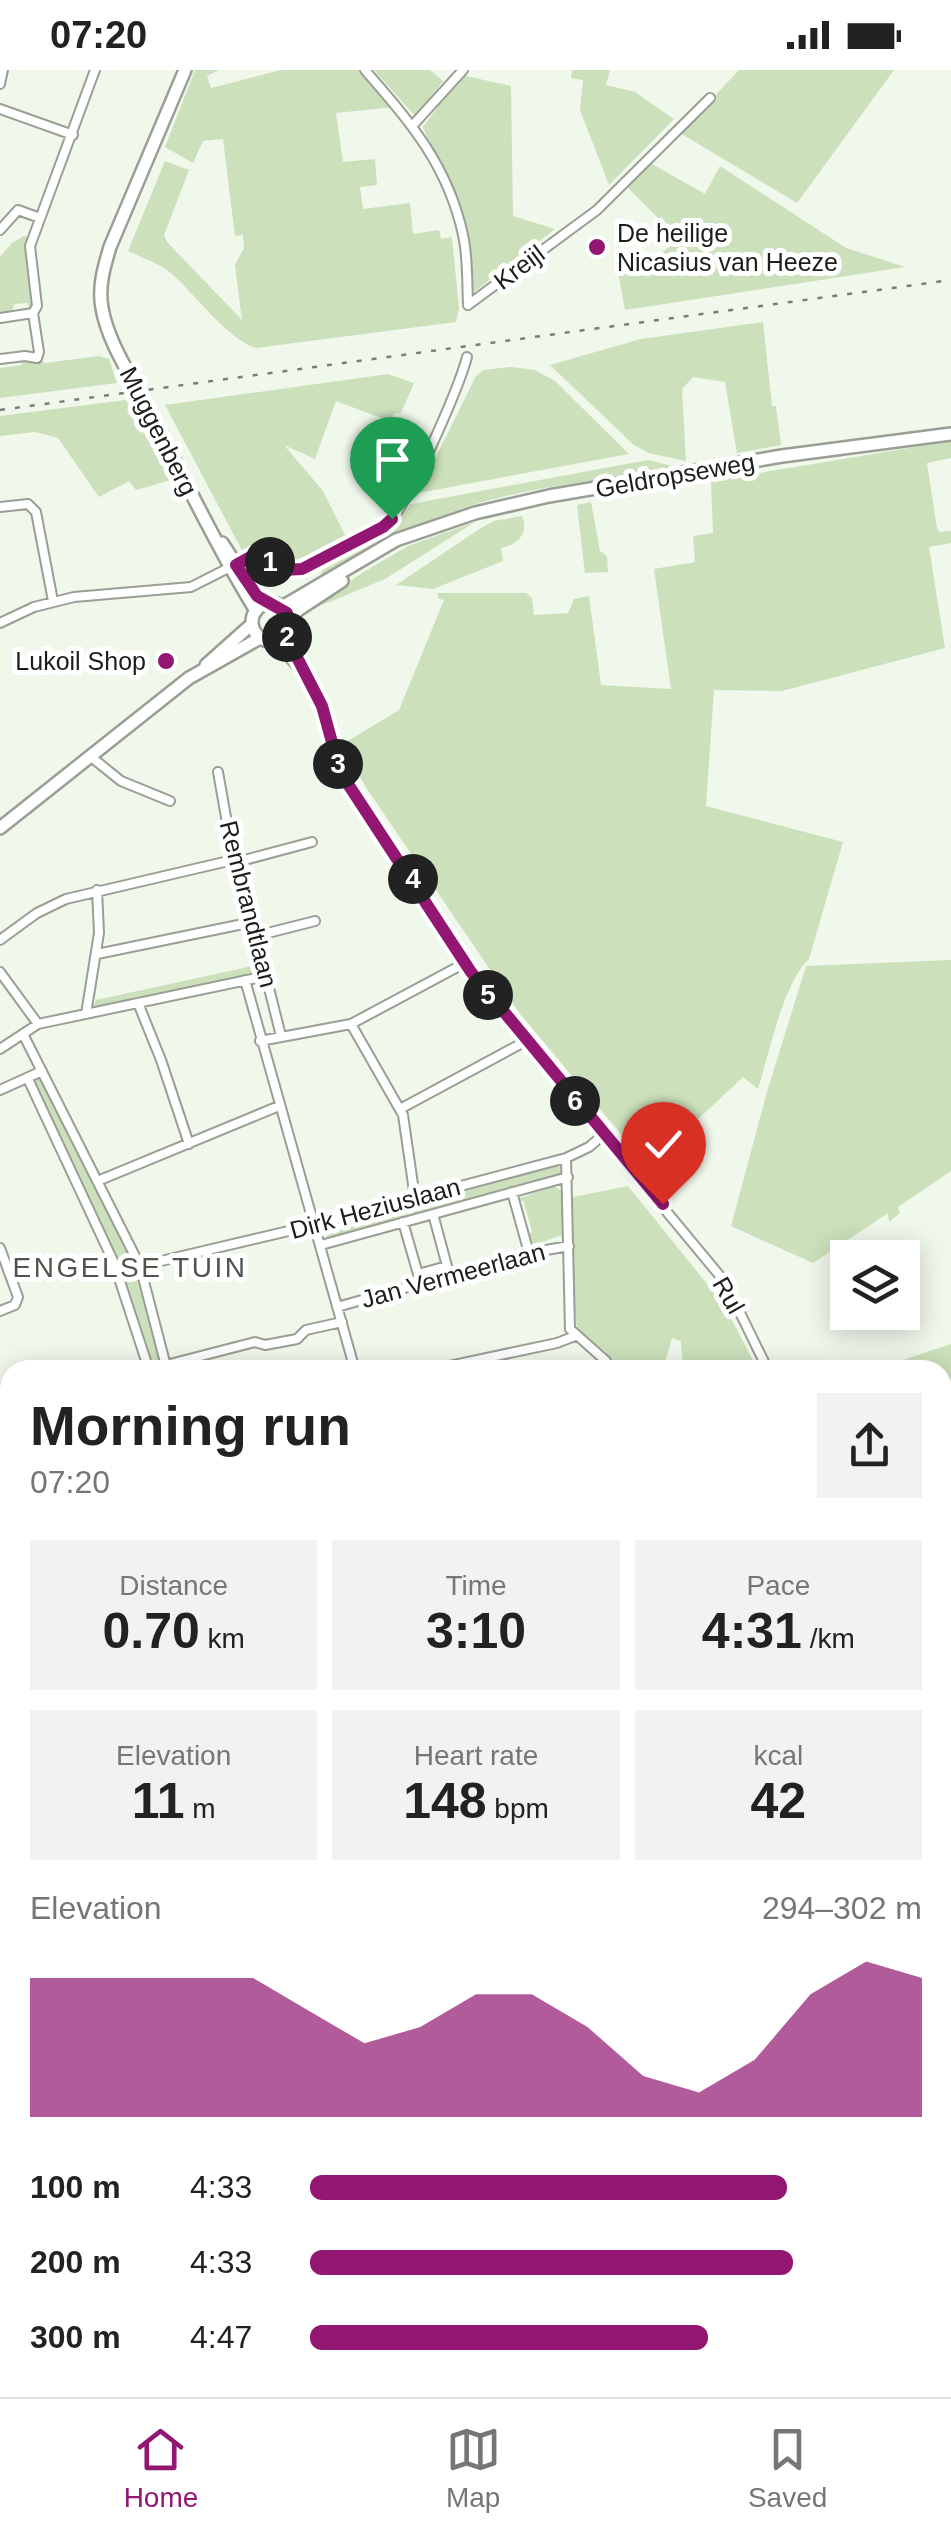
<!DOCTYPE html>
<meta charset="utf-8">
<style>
:root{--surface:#fff;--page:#f2f2f2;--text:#222;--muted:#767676;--line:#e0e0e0;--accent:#921672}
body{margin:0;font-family:Helvetica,sans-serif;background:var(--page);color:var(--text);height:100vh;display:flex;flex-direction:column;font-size:38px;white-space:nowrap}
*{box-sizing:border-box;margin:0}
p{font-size:32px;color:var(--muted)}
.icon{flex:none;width:55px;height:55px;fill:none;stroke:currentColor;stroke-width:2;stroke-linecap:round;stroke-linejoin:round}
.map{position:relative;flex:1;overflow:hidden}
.panel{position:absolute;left:0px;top:1290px;width:952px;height:1038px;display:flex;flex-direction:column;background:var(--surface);border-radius:30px 30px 0 0;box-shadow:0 5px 25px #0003}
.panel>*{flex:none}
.buttons{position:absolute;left:830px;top:1170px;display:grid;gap:20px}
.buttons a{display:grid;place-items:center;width:90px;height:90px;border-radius:0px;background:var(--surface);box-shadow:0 5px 25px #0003;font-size:50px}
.pin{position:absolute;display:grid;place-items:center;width:85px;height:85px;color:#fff;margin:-102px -42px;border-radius:50% 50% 50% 0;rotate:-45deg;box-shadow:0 0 10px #0007}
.pin .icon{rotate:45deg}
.km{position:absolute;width:50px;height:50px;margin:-25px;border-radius:50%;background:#222;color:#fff;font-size:28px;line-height:50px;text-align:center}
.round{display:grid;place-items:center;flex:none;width:105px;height:105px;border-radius:0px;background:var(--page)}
.head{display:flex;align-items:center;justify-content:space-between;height:170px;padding:0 30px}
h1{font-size:55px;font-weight:800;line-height:75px}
.figures{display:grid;grid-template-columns:repeat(3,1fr);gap:15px;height:170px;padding:10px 30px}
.figures div{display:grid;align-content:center;border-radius:0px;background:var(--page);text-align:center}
.figures b{font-size:50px;font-weight:800}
.figures small{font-size:28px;font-weight:400}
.figures p{font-size:28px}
.chart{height:280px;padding:20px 30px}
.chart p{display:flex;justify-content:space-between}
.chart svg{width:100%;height:180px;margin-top:10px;fill:var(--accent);opacity:.7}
ul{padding:0 30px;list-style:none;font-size:32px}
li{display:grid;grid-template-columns:160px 120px 1fr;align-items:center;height:75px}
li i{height:25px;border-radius:12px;background:var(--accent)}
.status{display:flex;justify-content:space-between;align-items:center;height:70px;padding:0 50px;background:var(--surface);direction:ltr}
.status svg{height:28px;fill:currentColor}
.tabs{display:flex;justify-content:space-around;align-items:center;height:140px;border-top:2px solid var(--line);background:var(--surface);font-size:28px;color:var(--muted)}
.tabs a{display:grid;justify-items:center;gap:5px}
.tabs .on{color:var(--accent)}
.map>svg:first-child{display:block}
.green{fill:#cbe0bb}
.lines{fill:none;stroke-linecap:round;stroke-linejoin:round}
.stream{stroke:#8dad71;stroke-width:2.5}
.street-casing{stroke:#999f94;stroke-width:12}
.secondary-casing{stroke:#999f94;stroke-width:16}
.street{stroke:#fff;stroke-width:8}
.secondary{stroke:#fff;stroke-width:11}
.rail{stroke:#797e76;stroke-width:2.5;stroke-dasharray:5 10;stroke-linecap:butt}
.route-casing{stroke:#fff;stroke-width:20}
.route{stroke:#921672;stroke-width:12}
.poi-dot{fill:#921672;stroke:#fff;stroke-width:4}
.labels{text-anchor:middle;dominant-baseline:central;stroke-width:10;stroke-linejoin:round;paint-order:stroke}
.poi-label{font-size:25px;fill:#1c1e1a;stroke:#fff;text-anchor:start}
.street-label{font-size:25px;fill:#1c1e1a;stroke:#fff}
.neighbourhood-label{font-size:28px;letter-spacing:2.5px;fill:#4f554b;stroke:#fff}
</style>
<div class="status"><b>07:20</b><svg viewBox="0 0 49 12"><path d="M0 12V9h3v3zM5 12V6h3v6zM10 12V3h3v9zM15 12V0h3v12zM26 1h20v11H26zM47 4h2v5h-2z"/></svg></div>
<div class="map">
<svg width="951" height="2327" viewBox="0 0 951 2327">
<rect width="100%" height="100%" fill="#f0f7eb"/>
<!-- green -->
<path class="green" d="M195,0H219L207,6L211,18L281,0H362L395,37L336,43L343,92L375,89L377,115L360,117L363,139L410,133L413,164L439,160L441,169L452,167L459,239L456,252L256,278C227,269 195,224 171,203C159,193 142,188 128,181L165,91L189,100L164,165L167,172L242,250L235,195L244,178L243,165L235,166L223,69L203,71L193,93L165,77Z
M374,0H430L443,11L415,46Z
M572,0H610L606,15L635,22L674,49L609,115L580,40L583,10L571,8Z
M739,0H894L797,133L680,63Z
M461,5L511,16L513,146L555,159L469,226L459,143L423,57Z
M650,93L705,124L720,96L846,178L905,197L625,240L618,202L640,200L679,169L627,117Z
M24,166L30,167L27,196L35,236L31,240L27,233L14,234L12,243L0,245V187L12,173Z
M763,252L772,336H776L781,375L737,383L725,312L693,307L682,319L686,391L649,383L634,375L550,295L641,269Z
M99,286L109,289L117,313L0,328V298L22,295L20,289H40L45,293Z
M511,297L535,300L555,311L629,384L418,423L476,306L483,300Z
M388,304L414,313L401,343L394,344L389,351L336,331L315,389L284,375L323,421L348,471C334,478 313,495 297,496C277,498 267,476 244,484L165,335Z
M126,330L171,410L136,420L129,411L99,427L58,368L35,362L0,366V346Z
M951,371V388L927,393L937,458L939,462L951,461V473L929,477L945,578L782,621L714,620L706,736L843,772L809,889C783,913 769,984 758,1019L743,1007L648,1096L521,945L365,716L353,693L348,671L399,640L444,530L439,529L437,523H526L532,528L534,545L568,543L574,529L589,526L601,615L671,619L654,499L695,492L693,466L713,463L711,411Z
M648,390L680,398C608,410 530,415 461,439C405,458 355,490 305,521L319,509L325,492L392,459L411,434Z
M591,432L600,481L607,486L608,502L585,503L577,435Z
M522,446C529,463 518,475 501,478L503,491L433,519L396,515L481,458L494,451Z
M475,452L385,509L305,542L362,503L408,476Z
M951,890V1101L898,1137L900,1143L889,1152L888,1143L813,1193L731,1156L767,1022L806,896Z
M257,895L256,903L99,938L94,936L96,930Z
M37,1008L41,1010L97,1113L131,1187L162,1300H152L122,1204L33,1012Z
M554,1094L561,1098L559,1106L332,1169L324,1165L328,1155Z
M554,1116L562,1121V1165L534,1175L529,1166L532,1161L523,1130L520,1133V1128Z
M628,1116L724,1235L758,1300H683L681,1271L672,1268L663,1300H615L607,1283L577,1259L574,1231L573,1127Z
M951,1274V1376L943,1378L942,1300H873Z
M951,1480V1831L943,1832L942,1483Z
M10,1572V1855L0,1858V1573Z
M10,1867V2059L0,2065V1871Z
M951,1918V2079L943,2080V1919Z
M951,2255V2327H810V2318H942L943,2256Z
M149,2318H803L802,2327H153Z"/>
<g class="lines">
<!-- stream -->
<path class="stream" d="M356,2318L363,2327
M701,2318L707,2327"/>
<!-- street casing -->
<g class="street-casing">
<path id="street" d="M365,0C410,52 448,95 463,165C468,187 467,212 468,235
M0,14L3,0
M0,39L73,65
M413,55L463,0
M0,160L18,140L40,148
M468,235L597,140L710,28
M0,248L33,243L37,236L30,176L95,0
M0,289L25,286L37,288L39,282L33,243
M0,437L28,434L36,442L53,531
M0,553L34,537L74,527L191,517L254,485C270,488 280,503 297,500C309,498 377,463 387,455C408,436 459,317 467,287
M285,564L321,637L346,711L497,937L725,1212L768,1300
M274,571L303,603
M90,686L121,711L170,731
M218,702L226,747L281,966
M237,792L312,772
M256,866L315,851
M0,870L37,843L66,829L237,789
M97,884L253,852
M0,902L38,954
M245,910L355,1300
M138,933L161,990L189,1074
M86,944L99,863L97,820
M351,954L403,1045L415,1128
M23,964L140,1196L167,1300
M260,971L351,954L465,893
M0,979L38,954L266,906
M28,1009L114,1193L149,1300
M0,1020L42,1001
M400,1039L526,971
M566,1088L570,1259L606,1291L609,1300
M100,1110L279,1036
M512,1122L529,1183
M403,1152L418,1204L447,1196L433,1144
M321,1175L568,1107
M0,1178L18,1227L15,1235L0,1241
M140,1196L314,1155L566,1088L589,1077L604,1064
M337,1237L529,1183L569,1176
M166,1295L255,1272L265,1275L297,1269L306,1260L342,1252
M430,1300L557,1273L575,1266
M0,1353L10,1350
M0,1383L10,1380
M942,1457L951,1454
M0,1464L10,1507
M0,1569L10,1567
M807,2327L808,2318"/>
</g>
<!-- secondary casing -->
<g class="secondary-casing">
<path id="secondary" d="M185,0L110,177C104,197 98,217 102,238C108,274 134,310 150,343C185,410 217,477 256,541
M222,473L257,526L266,534
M252 552a19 19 0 1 1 38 0a19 19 0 1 1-38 0Z
M282,537L396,470L475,443L549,426L782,386L951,364
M289,550L298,540L342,511
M206,595L252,554
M0,758L189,608L260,568"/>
</g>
<!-- street -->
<use href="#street" class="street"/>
<!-- secondary -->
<use href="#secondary" class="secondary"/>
<!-- rail -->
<path class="rail" d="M0,340L951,210"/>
</g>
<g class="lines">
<!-- route casing -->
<g class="route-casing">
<path id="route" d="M392,449L383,457L302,499L283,500L254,485L236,495L257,526L287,543L289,555L285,564L322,636L338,694L346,711L471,902L663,1134"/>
</g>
<!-- route -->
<use href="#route" class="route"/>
</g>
<!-- markers -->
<g class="poi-dot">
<circle cx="597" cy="177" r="10"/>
<circle cx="166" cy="591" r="10"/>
</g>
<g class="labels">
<!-- poi labels -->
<g class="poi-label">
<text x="617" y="163">De heilige<tspan x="617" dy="29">Nicasius van Heeze</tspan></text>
<text x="146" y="591" text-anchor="end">Lukoil Shop</text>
</g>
<!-- street labels -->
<g class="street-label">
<text transform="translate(519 197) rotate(-37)">Kreijl</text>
<text transform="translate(159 361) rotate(63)">Muggenberg</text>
<text transform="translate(675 405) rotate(-10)">Geldropseweg</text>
<text transform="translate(249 834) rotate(76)">Rembrandtlaan</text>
<text transform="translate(375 1138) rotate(-15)">Dirk Heziuslaan</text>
<text transform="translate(453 1205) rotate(-15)">Jan Vermeerlaan</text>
<text transform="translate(729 1225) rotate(60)">Rul</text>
</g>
<!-- neighbourhood labels -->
<g class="neighbourhood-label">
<text x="130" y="1197">ENGELSE TUIN</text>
</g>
</g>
</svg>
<div class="buttons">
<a><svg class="icon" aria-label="layers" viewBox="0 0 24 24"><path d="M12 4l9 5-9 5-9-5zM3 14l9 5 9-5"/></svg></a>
</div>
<div class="pin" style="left:392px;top:449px;background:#1e9e55"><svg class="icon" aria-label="arrive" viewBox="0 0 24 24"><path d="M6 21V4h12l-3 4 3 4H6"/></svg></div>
<div class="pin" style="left:663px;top:1134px;background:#d93025"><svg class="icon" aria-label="check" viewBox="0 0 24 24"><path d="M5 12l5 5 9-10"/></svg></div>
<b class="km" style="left:270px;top:492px">1</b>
<b class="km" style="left:287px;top:567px">2</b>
<b class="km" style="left:338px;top:694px">3</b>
<b class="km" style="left:413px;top:809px">4</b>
<b class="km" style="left:488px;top:925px">5</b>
<b class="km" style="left:575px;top:1031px">6</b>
<section class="panel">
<div class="head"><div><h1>Morning run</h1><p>07:20</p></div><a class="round"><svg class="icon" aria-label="share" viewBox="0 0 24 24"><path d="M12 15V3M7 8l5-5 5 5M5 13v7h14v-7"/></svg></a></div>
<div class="figures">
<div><p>Distance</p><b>0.70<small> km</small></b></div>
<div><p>Time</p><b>3:10</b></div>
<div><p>Pace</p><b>4:31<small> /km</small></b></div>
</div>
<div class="figures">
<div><p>Elevation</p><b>11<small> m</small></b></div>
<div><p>Heart rate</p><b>148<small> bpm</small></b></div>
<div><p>kcal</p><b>42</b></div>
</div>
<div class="chart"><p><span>Elevation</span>294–302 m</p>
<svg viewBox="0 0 160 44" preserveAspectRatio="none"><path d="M0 44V10L10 10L20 10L30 10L40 10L50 18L60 26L70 22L80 14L90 14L100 22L110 34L120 38L130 30L140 14L150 6L160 10V44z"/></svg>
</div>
<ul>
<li><b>100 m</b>4:33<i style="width:78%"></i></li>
<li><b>200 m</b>4:33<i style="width:79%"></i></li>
<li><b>300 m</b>4:47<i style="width:65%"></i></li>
</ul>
</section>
</div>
<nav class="tabs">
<a class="on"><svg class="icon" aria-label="home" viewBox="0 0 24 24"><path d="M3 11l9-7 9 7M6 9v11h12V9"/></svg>Home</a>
<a><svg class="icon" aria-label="map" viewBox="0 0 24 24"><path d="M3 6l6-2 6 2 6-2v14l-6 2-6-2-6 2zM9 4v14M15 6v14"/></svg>Map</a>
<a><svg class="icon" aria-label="saved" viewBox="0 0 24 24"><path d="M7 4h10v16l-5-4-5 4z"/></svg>Saved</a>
</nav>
